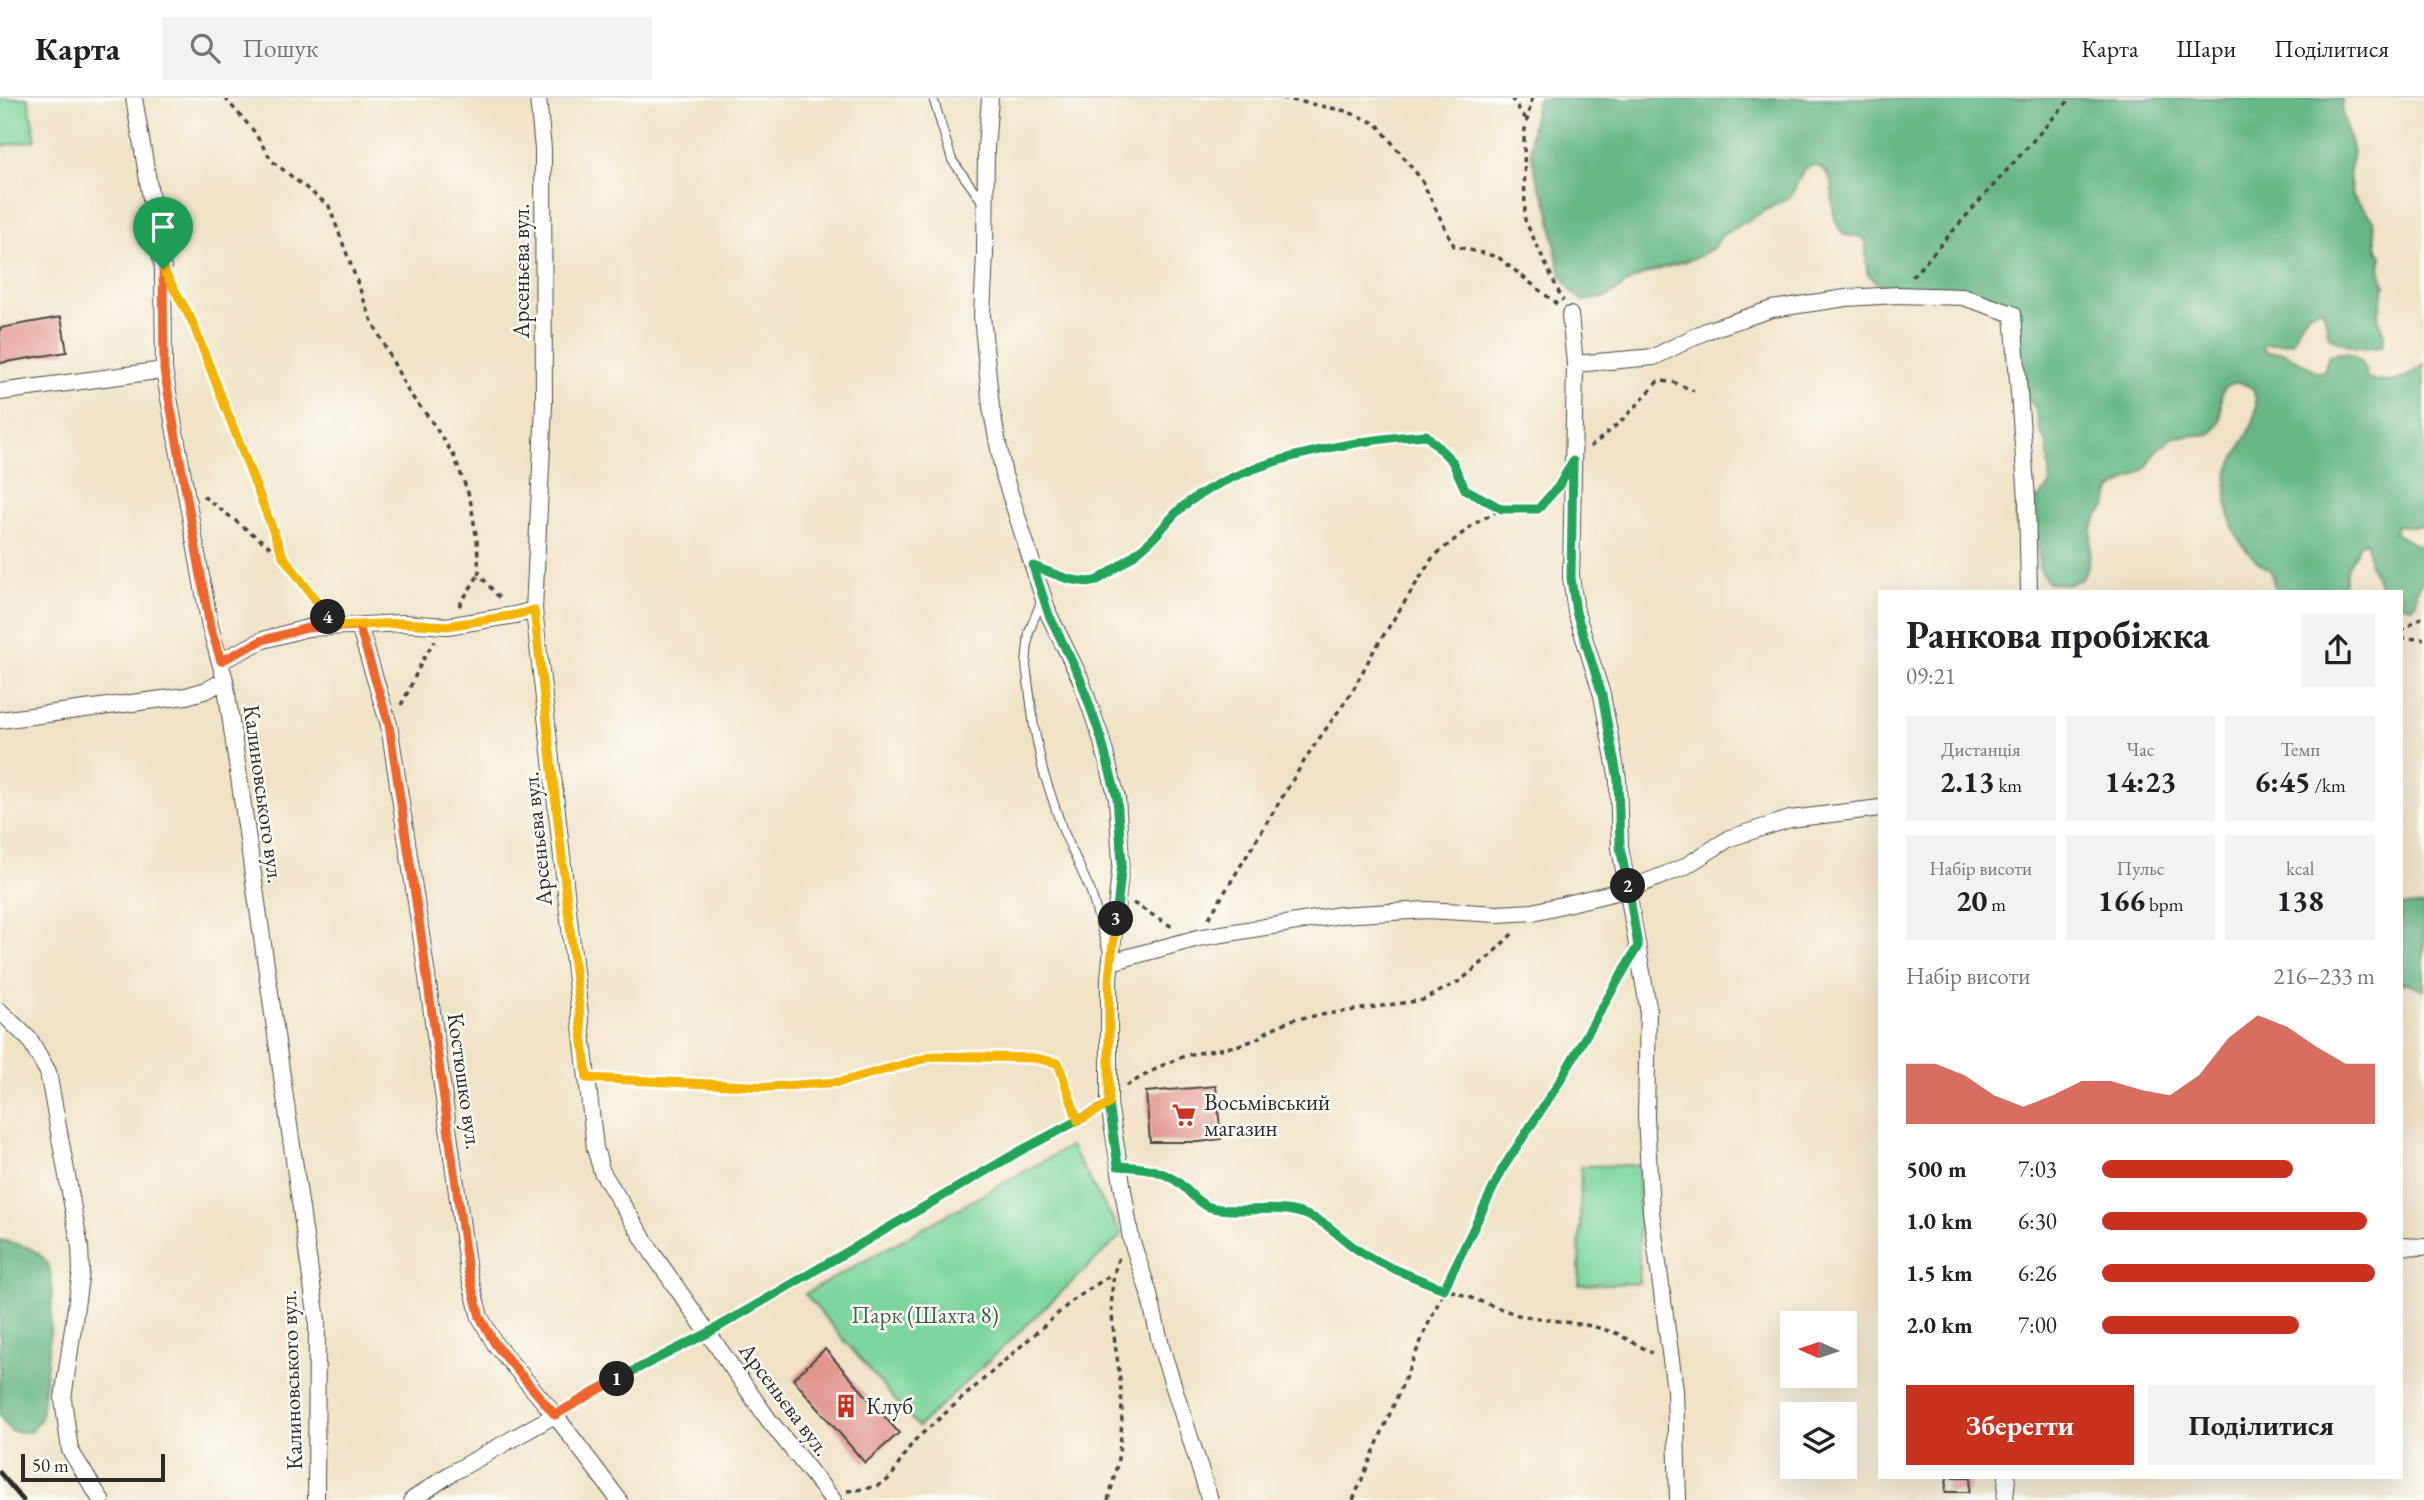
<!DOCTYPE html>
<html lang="uk">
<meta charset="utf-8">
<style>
:root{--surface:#fff;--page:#f2f2f2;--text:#202124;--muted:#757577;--line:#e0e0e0;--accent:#c8321e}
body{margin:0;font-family:"EB Garamond",serif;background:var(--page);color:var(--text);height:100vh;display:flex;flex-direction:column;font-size:26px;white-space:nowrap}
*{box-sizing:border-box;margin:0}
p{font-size:23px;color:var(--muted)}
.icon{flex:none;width:38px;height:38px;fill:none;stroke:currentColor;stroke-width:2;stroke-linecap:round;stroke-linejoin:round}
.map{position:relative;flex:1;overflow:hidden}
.sheet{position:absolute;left:1878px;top:492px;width:525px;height:889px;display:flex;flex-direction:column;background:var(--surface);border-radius:0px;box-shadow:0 7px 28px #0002}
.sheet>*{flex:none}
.needle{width:46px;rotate:273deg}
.fabs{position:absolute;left:1780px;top:1213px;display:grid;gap:14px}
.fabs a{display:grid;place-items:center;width:77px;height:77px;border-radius:0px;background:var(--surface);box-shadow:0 7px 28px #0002;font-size:35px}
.scale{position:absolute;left:21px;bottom:18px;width:144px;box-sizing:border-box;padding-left:7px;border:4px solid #2b2b2b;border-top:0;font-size:19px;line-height:24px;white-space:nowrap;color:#2b2b2b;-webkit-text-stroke:5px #fdfcf7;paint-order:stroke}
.pin{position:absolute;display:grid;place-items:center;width:60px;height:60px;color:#fff;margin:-72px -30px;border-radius:50% 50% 50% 0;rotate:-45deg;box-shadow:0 0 7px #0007}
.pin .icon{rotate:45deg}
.km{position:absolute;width:35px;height:35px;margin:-18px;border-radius:50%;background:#222;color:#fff;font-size:19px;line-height:35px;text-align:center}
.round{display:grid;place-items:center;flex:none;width:74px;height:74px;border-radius:0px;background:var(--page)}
.summary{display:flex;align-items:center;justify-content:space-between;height:119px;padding:0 28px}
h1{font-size:38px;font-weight:700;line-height:52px}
.metrics{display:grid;grid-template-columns:repeat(3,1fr);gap:10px;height:119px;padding:7px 28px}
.metrics div{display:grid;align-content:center;border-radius:0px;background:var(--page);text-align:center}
.metrics b{font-size:30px;font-weight:700}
.metrics small{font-size:19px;font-weight:400}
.metrics p{font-size:19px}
.chart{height:196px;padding:14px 28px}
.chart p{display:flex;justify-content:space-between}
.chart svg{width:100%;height:126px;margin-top:7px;fill:var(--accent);opacity:.7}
.primary-button{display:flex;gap:14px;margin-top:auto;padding:14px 28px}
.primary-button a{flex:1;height:80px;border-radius:0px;background:var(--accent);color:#fff;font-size:28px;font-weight:700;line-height:80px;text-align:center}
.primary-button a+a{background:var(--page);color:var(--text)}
ul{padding:0 28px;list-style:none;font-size:23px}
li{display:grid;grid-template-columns:112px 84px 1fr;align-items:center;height:52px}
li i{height:18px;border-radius:9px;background:var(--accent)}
header{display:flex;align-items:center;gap:42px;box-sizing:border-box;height:98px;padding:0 35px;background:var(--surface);border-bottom:2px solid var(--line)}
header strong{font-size:33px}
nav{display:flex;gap:38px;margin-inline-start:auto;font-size:24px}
.search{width:490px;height:63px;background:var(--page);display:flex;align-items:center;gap:18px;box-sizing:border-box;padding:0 24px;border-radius:0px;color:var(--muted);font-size:26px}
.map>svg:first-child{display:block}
.green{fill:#7dd69c;stroke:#548064;stroke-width:2}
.forest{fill:#66b784;stroke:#487158;stroke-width:2}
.building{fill:#e1958c}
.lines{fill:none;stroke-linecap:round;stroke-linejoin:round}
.lane-casing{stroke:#494642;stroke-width:10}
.street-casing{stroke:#494642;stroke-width:18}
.path{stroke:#494642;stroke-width:3.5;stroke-dasharray:5 5;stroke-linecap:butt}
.lane{stroke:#fff;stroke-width:8}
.street{stroke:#fff;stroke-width:16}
.rail{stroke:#2b2b2b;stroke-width:5}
.split-1-casing{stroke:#fff;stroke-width:14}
.split-2-casing{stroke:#fff;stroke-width:14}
.split-3-casing{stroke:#fff;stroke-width:14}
.split-4-casing{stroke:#fff;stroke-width:14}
.split-5-casing{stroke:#fff;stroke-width:14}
.split-1{stroke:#f0652b;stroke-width:9}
.split-2{stroke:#22a559;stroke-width:9}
.split-3{stroke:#22a559;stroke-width:9}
.split-4{stroke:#f5b400;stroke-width:9}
.split-5{stroke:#f5b400;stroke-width:9}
.labels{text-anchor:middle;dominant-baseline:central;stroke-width:5;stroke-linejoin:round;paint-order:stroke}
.street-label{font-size:23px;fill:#2b2b2b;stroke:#fdfcf7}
.poi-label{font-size:23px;fill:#2b2b2b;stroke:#fdfcf7;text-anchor:start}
.park-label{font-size:23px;fill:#445e4d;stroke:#fdfcf7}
</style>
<header>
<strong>Карта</strong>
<div class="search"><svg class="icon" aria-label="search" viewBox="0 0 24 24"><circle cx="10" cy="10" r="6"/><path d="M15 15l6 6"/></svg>Пошук</div>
<nav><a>Карта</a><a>Шари</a><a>Поділитися</a></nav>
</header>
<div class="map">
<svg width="2424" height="1402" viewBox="0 0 2424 1402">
<rect width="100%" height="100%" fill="#fdfcf7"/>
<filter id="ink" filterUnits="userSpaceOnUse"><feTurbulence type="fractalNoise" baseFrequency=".0143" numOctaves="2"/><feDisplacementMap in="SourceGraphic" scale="14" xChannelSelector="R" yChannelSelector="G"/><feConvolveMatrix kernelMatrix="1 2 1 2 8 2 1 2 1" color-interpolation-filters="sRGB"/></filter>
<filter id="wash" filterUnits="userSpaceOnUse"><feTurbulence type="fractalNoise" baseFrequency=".00686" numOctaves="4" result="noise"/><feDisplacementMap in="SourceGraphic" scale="28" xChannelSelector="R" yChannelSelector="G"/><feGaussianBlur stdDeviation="1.57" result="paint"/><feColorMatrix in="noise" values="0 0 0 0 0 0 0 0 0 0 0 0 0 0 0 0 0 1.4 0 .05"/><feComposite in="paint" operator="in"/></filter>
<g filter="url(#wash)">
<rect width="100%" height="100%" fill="#f0e2c4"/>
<!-- green -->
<path class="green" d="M0,0H28L36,42L0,48Z
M1070,1048L1122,1137L918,1329L805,1196Z
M1639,1067V1185L1579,1187L1581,1068Z"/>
<!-- forest -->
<path class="forest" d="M1539,0H2342L2343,19L2353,54L2349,78L2352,97L2373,122L2377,151L2382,158L2380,170L2385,187L2378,219L2384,238L2383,247C2366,253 2345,248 2329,238L2323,211C2304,211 2299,228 2292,244L2264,247L2262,250L2267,254H2283L2318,274L2324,273L2329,257C2350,250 2363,259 2367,280C2391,288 2405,283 2424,266V428H2397L2394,435L2424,451V478L2417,493L2416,504L2411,509L2401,507V494L2382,493L2370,468L2367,444L2361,445L2348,468L2345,484L2339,493H2278L2274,487L2271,473C2243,456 2228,431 2227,398C2227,391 2226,382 2228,376C2236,346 2266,325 2253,291C2246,286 2240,283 2231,286C2216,290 2223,310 2220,322C2219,328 2214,332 2211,336L2174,339L2158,352L2145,371L2111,392L2106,409L2098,417L2092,430L2089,467L2082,481L2069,486L2048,485L2039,470L2038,439C2014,435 2014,426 2018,405L2039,400L2050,388L2047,345L2040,333L2035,309L2026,298V281L2014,276L2012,210L1992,198L1969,193L1892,190L1878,186L1867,175L1866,144L1862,139L1844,137C1840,132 1837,127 1835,121C1829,102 1840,73 1813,67L1804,71L1791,98L1722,137L1713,150L1698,159L1645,176L1632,182L1607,199L1583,203C1550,180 1558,139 1547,105C1546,99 1542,95 1540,90C1535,76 1531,57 1531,42C1530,28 1535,14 1539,0Z
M2401,807L2424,808V893L2409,886H2401Z
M0,1142C17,1146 37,1149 47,1165C60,1184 43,1292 41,1320L31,1334L11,1333L0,1319Z"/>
<g id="blocks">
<!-- building -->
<path class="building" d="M61,219L67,254L0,265V230Z
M1216,988L1221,1041L1200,1044H1150L1146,994Z
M825,1251L899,1335L865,1365L793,1281Z
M1947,1379H1971L1969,1394H1945Z"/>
</g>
</g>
<g filter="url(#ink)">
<use href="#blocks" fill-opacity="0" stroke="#494642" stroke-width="2"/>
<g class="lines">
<!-- lane casing -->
<g class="lane-casing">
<path id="lane" d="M933,0L952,62L984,106
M1042,501L1029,534L1026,567L1034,629L1043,673L1062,730L1091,794L1107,851
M555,1317L628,1275L708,1235"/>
</g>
<!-- street casing -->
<g class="street-casing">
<path id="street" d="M134,0L163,171L164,272L210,529L225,582L317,1222L316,1402
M538,0L543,51L544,307L534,512L595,1050L602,1074L653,1156L768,1321L833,1402
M990,0L986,50L985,156L982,218L991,309L1004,377L1033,468L1049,517L1080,580L1101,640L1117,700L1121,764L1109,880V1006L1131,1141L1148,1192L1162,1252L1210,1402
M1570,217L1575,266L1571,479L1576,514L1602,597L1618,682L1620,749L1648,909L1646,1019L1651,1113L1675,1292L1678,1402
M1575,266L1654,259L1706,233L1772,211L1846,200L1897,197L1963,199L2013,216L2027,401L2029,494
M0,294L164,272
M359,528L389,627L421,836L468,1173L480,1219L495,1246L555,1317L619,1402
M221,563L263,542L307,530L403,525L447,528L515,517L534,512
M0,622L186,598L207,592L225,582
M1111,864L1198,840L1340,817L1427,812L1498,816L1533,814L1629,791L1684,769L1730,740L1790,721L1880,710
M0,913L30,942L48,974L80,1149L81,1173L63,1301L70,1352L101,1402
M2401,1148L2424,1149
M412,1402L450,1376L555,1317
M2005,1402L2007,1379"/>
</g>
<!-- path -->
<path class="path" d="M225,0L253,32L272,63L329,108L371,221L409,295L430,321L454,358L470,400L477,443L479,476L502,503
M1282,0L1346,13L1377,26L1421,81L1454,148L1498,159L1558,207
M1511,0L1526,21
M1532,0L1524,36L1525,122L1563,203
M1912,179L2071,0
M181,204L192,223L283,459
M1590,349C1616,329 1638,308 1658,283L1673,284L1694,293
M203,398L283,459L323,512
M1052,474C1065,479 1084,487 1098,481C1116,473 1136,457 1150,443C1161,432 1171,418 1183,409C1253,360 1342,341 1426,337L1452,363L1465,391L1501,411H1538L1555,392
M459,508L479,476
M2401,533L2424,518
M2401,540L2424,541
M401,607C413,586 420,562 435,543
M1133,805L1174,830
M1209,820L1309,655L1352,594L1373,554L1433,459L1474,426L1501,411
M605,981L769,989L840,984L934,958L1034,959L1058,965L1078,1023
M1126,988L1163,967L1187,957L1236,948L1255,942L1271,931L1294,921L1423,902L1460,883L1490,858L1515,833
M1134,1069H1148L1175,1082L1195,1101L1211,1110L1276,1111L1301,1115L1324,1124L1359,1153L1392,1171L1518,1217L1592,1228L1616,1235L1652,1255
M722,1227L1020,1053L1095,1014
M847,1393C901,1388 886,1378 915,1342L1072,1203L1112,1176
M1108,1402C1119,1366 1124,1332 1121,1294C1118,1250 1103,1202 1119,1159
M1353,1402L1430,1222L1503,1070L1555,991L1624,872"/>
<!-- lane -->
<use href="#lane" class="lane"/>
<!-- street -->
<use href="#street" class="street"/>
<!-- rail -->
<path class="rail" d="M0,1375L23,1402"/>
</g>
</g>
<g class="lines" filter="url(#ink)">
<!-- split-1 casing -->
<g class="split-1-casing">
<path id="split-1" d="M163,171L164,272L210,528L221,563L263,542L307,530L359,528L389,627L421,836L468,1173L480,1219L495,1246L555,1317L617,1281"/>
</g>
<!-- split-2 casing -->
<g class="split-2-casing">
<path id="split-2" d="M617,1281L708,1235L1020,1053L1109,1006L1118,1068C1139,1069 1156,1070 1175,1082C1188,1090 1197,1107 1213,1110C1243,1116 1275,1106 1304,1116C1329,1124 1340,1141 1361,1154C1388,1170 1416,1180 1444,1191L1503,1070L1555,991L1638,848L1628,788"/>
</g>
<!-- split-3 casing -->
<g class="split-3-casing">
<path id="split-3" d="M1116,821L1122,764L1117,700L1101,640L1080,580L1049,517L1033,468C1051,474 1075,487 1095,483C1099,482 1105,477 1109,475C1122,466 1135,457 1147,446C1159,436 1168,422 1180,411C1236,363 1354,341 1426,337L1452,363L1465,391L1502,411H1538L1558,389L1573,363L1571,480L1576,514L1602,597L1618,682L1620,749L1628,788"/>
</g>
<!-- split-4 casing -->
<g class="split-4-casing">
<path id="split-4" d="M328,519L334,528L403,525L447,528L515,517L534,512L587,980L769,989L840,984L934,958L1034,960L1058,965L1078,1023L1109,1006V880L1116,821"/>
</g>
<!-- split-5 casing -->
<g class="split-5-casing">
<path id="split-5" d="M163,171L192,223L283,458L328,519"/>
</g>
<!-- split-1 -->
<use href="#split-1" class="split-1"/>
<!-- split-2 -->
<use href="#split-2" class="split-2"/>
<!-- split-3 -->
<use href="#split-3" class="split-3"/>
<!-- split-4 -->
<use href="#split-4" class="split-4"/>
<!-- split-5 -->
<use href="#split-5" class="split-5"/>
</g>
<!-- icons -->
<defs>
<g id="supermarket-bare" transform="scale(1.89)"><path d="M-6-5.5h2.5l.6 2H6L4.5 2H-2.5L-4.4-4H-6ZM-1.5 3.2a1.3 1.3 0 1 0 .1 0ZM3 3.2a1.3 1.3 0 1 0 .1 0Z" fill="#c8321e" stroke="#fdfcf7" stroke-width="2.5" paint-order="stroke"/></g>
<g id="building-bare" transform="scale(1.89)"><path d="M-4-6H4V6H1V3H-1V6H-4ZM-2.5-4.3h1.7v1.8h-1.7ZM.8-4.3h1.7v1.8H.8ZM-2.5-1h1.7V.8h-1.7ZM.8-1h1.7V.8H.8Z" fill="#c8321e" stroke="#fdfcf7" stroke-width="2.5" paint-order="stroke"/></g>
</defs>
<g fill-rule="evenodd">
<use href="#supermarket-bare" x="1184" y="1017"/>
<use href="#building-bare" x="846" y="1308"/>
</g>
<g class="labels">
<!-- street labels -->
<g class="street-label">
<text transform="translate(521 173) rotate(-90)">Арсеньєва вул.</text>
<text transform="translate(264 696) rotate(82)">Калиновського вул.</text>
<text transform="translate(537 741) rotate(-96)">Арсеньєва вул.</text>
<text transform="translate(465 983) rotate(82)">Костюшко вул.</text>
<text transform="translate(291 1282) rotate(-92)">Калиновського вул.</text>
<text transform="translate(785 1301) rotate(53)">Арсеньєва вул.</text>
</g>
<!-- poi labels -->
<g class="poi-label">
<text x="1204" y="1004">Восьмівський<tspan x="1204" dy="26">магазин</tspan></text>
<text x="866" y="1308">Клуб</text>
</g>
<!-- park labels -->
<g class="park-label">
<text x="925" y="1217">Парк (Шахта 8)</text>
</g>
</g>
</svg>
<div class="fabs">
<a><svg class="needle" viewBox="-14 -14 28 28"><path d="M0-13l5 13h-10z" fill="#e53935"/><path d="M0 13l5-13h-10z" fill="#757577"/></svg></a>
<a><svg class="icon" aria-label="layers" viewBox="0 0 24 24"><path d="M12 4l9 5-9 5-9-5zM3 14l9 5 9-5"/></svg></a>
</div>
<div class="scale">50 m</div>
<div class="pin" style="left:163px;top:171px;background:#1e9e55"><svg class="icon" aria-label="arrive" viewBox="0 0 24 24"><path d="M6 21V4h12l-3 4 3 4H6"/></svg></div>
<b class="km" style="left:617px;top:1281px">1</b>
<b class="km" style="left:1628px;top:788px">2</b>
<b class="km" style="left:1116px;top:821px">3</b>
<b class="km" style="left:328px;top:519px">4</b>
<section class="sheet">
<div class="summary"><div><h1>Ранкова пробіжка</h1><p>09:21</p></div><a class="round"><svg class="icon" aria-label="share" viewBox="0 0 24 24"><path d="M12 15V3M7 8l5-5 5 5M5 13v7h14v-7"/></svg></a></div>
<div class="metrics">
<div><p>Дистанція</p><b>2.13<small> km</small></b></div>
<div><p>Час</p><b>14:23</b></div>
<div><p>Темп</p><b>6:45<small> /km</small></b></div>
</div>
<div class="metrics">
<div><p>Набір висоти</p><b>20<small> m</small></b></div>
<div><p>Пульс</p><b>166<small> bpm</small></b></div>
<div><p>kcal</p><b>138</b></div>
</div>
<div class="chart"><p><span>Набір висоти</span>216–233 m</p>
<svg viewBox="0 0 160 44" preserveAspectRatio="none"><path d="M0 44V23L10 23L20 27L30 34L40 38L50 34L60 29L70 29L80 32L90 34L100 27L110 14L120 6L130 10L140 17L150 23L160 23V44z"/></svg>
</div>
<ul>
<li><b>500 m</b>7:03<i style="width:70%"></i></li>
<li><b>1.0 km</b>6:30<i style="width:97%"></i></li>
<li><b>1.5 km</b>6:26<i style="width:100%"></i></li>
<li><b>2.0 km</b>7:00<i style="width:72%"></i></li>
</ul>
<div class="primary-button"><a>Зберегти</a><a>Поділитися</a></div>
</section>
</div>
